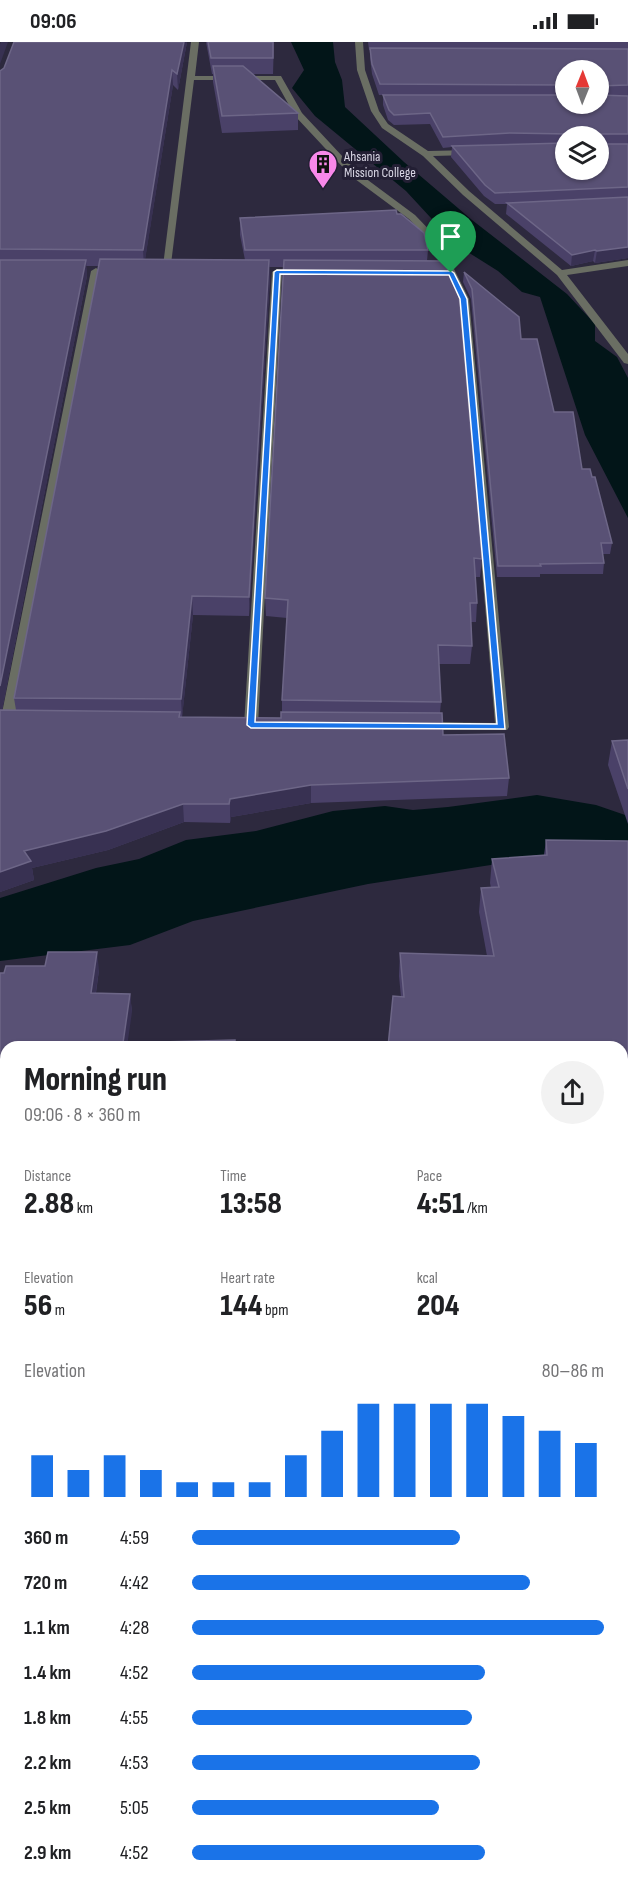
<!DOCTYPE html>
<meta charset="utf-8">
<style>
:root{--surface:#fff;--page:#f2f2f2;--text:#202124;--muted:#757577;--accent:#1a73e8}
body{margin:0;font-family:"Sofia Sans Condensed",sans-serif;background:var(--page);color:var(--text);height:100vh;display:flex;flex-direction:column;font-size:22px;white-space:nowrap}
*{box-sizing:border-box;margin:0}
p{font-size:20px;color:var(--muted)}
.icon{flex:none;width:33px;height:33px;fill:none;stroke:currentColor;stroke-width:2;stroke-linecap:round;stroke-linejoin:round}
.map{position:relative;flex:1;overflow:hidden}
.side{position:absolute;left:0px;top:999px;width:628px;height:848px;display:flex;flex-direction:column;background:var(--surface);border-radius:18px 18px 0 0;box-shadow:0 2px 4px #0004}
.side>*{flex:none}
.needle{width:39px;rotate:1deg}
.fabs{position:absolute;left:555px;top:18px;display:grid;gap:12px}
.fabs a{display:grid;place-items:center;width:54px;height:54px;border-radius:50%;background:var(--surface);box-shadow:0 2px 4px #0004;font-size:30px}
.pin{position:absolute;display:grid;place-items:center;width:51px;height:51px;color:#fff;margin:-62px -26px;border-radius:50% 50% 50% 0;rotate:-45deg;box-shadow:0 0 6px #0007}
.pin .icon{rotate:45deg}
.round{display:grid;place-items:center;flex:none;width:63px;height:63px;border-radius:32px;background:var(--page)}
.headline{display:flex;align-items:center;justify-content:space-between;height:102px;padding:0 24px}
h1{font-size:33px;font-weight:800;line-height:45px}
.metrics{display:grid;grid-template-columns:repeat(3,1fr);gap:9px;height:102px;padding:6px 24px}
.metrics div{display:grid;align-content:center}
.metrics b{font-size:30px;font-weight:800}
.metrics small{font-size:16px;font-weight:400}
.metrics p{font-size:16px}
.chart{height:168px;padding:12px 24px}
.chart p{display:flex;justify-content:space-between}
.chart svg{width:100%;height:108px;margin-top:6px;stroke:var(--accent);stroke-width:6}
ul{padding:0 24px;list-style:none;font-size:20px}
li{display:grid;grid-template-columns:96px 72px 1fr;align-items:center;height:45px}
li i{height:15px;border-radius:8px;background:var(--accent)}
.status{display:flex;justify-content:space-between;align-items:center;height:42px;padding:0 30px;background:var(--surface);direction:ltr}
.status svg{height:16px;fill:currentColor}
.map>svg:first-child{display:block}
.water{fill:#021518}
.lines{fill:none;stroke-linecap:round;stroke-linejoin:round}
.minor{fill:#6a6e63;fill-rule:evenodd}
.wall{fill:#4a4168;fill-rule:evenodd}
.shaded-wall{fill:#383152}
.building{fill:#595175;stroke:#6d6687;stroke-width:1.5}
.route{fill:#1a73e8;stroke:#fff;stroke-width:1.5;fill-rule:evenodd}
.labels{text-anchor:middle;dominant-baseline:central;stroke-width:6;stroke-linejoin:round;paint-order:stroke}
.far-poi-label{font-size:14px;fill:#d7d5e3;stroke:#231f34;text-anchor:start}
</style>
<div class="status"><b>09:06</b><svg viewBox="0 0 49 12"><path d="M0 12V9h3v3zM5 12V6h3v6zM10 12V3h3v9zM15 12V0h3v12zM26 1h20v11H26zM47 4h2v5h-2z"/></svg></div>
<div class="map">
<svg width="628" height="1846" viewBox="0 0 628 1846">
<rect width="100%" height="100%" fill="#2d293e"/>
<!-- water -->
<path class="water" d="M291,0H333L335,20L342,38L345,65L404,120L472,178L567,252L595,282V299L617,315L628,336V476L585,393L540,255L522,250L498,229L455,202L406,149L315,74L292,46L304,28Z
M537,753L596,763L628,774V815L548,814L368,842L193,879L130,903L0,919V856L96,826L139,817L186,798L256,789L333,769L385,764L413,768L448,765Z"/>
<g class="lines">
<!-- minor -->
<path class="minor" d="M191,0H199L195,34H281L302,71L357,130L415,173L440,199L469,257L509,685L507,688H423L416,684L423,680L495,681L459,257L433,202L409,177L351,134L295,74L275,38H194L170,230L162,232Z
M355,0H363L365,28L379,69L388,82L428,109L473,108L474,110L470,113L433,114L469,149L562,228L628,218V224L567,233L628,312V322L624,321L557,233L463,153L423,114L382,86L371,69L357,28Z
M96,226L101,229L14,681L7,685L0,681L91,229Z
M277,227L282,230L258,683L251,687L244,683L272,230Z
M628,1508V1526L622,1528V1509Z
M6,1788V1812L0,1815V1791Z
M0,1826L6,1827V1840H41L43,1846H0Z"/>
</g>
<!-- wall -->
<path class="wall" d="M187,0L178,48L173,43L145,217L245,218L240,193V176L397,172L428,208L427,219L482,517L480,535H475L477,561L476,580H471L472,604L470,622H439L441,660L440,671L443,693L509,736L507,754L311,761L231,775L230,781L184,780L108,808L32,826L34,838L0,850V29ZM86,224H99L14,656L16,668H2L87,234ZM269,225H284L265,556L266,574L287,576L282,658V670L281,676L182,675L193,573L249,574L270,235Z
M206,0H274L273,32H252L298,71V88L222,91L213,40V32H212Z
M368,0H628V216L595,221L593,219L571,224L506,172L507,162H495L484,154L451,115L452,105L443,106L430,82L394,83L388,78L383,63V53H379L372,32L370,16V8H369ZM566,28H598V62H566ZM566,94H598V128H566ZM509,102H540L476,104Z
M464,230L521,297L554,370L582,427L592,435L612,501L610,512H603L604,521L603,532H540V535H497L471,257L463,240Z
M628,698V782L608,723L612,699Z
M546,798L628,799V1202H622V1005L401,955L399,934L400,911L487,914L479,870L481,846H491L490,841L492,817L544,813Z
M99,928L96,951L130,952L132,970L6,1005V1513H0V931Z
M628,1571V1633L625,1631L628,1846L622,1573Z"/>
<!-- shaded-wall -->
<path class="shaded-wall" d="M1,0H8L0,22V2Z
M184,0H187L178,48L177,32Z
M172,28L173,43L144,225L143,208Z
M628,205V216L595,221L597,209Z
M595,208L593,219L571,224L572,213Z
M86,218L87,234L0,678V644Z
M269,218L270,235L249,574V555Z
M192,554L193,573L182,676L181,657Z
M311,743V761L231,775L230,781V757Z
M183,762L184,780L108,808L32,826L34,838L0,850V830L24,809Z
M97,910L99,928L93,969L91,951Z
M130,952L132,970L127,1005L123,1001Z
M6,1747V1763L0,1773V1757Z"/>
<!-- building -->
<path class="building" d="M14,0H184L177,32L172,28L143,208L0,207V29L4,26Z
M208,0H273V16H211Z
M370,6L628,7V43L598,44V28H566V43L380,42L372,22Z
M213,24H243L298,71L222,74Z
M383,53H566V62H598V53L628,54V92H599L597,94H569V92L510,91L443,95L430,71L394,73L389,68Z
M566,101V128H598V102H628V145L495,151L485,143L452,104Z
M628,155V205L597,209L595,208L572,213L507,161Z
M396,168L397,172H401L424,191L428,208H245L240,176Z
M100,217L269,218L249,555L192,554L181,657L14,656Z
M0,218H86L0,644Z
M284,218L448,219L458,241L482,517L474,516L477,561H470L472,604L438,603L441,660L282,658L288,558L265,556Z
M464,230L519,275L521,297H537L554,370H573L582,427H590L592,435H595L612,501H601L604,521L540,522L541,524H498L472,247Z
M0,668L180,670L179,675L281,676V670L442,671L443,693L504,692L509,736L311,743L230,757L229,762H183L106,789L24,809L31,819L0,830Z
M628,698V747L612,699Z
M546,798L628,799V1179H622V1005H388L393,954L404,955L400,911L494,914L481,846L499,845L492,817L547,813Z
M48,910H97L91,951L130,952L123,1001L235,998V1005H6V1498H0V931H4L6,924H45Z
M628,1571V1614L625,1616V1638L628,1639V1846H328L329,1840H622V1573Z
M0,1586L6,1588V1747L0,1757Z
M0,1838L17,1846H0Z"/>
<!-- route -->
<path class="route" d="M277,228L451,229L454,231L467,257L505,687L251,686L247,683L274,230ZM280,232L449,233L460,257L497,682L255,680Z"/>
<!-- icons -->
<defs>
<g id="building-pin" transform="scale(1.5)"><path d="M0 17L-7.5 6A9.5 9.5 0 1 1 7.5 6Z" fill="#f888ea" stroke="#231f34"/><path d="M-4-6H4V6H1V3H-1V6H-4ZM-2.5-4.3h1.7v1.8h-1.7ZM.8-4.3h1.7v1.8H.8ZM-2.5-1h1.7V.8h-1.7ZM.8-1h1.7V.8H.8Z" fill="#111"/></g>
</defs>
<g fill-rule="evenodd">
<use href="#building-pin" x="323" y="122"/>
</g>
<g class="labels">
<!-- far-poi labels -->
<g class="far-poi-label">
<text x="344" y="114">Ahsania<tspan x="344" dy="16">Mission College</tspan></text>
</g>
</g>
</svg>
<div class="fabs">
<a><svg class="needle" viewBox="-14 -14 28 28"><path d="M0-13l5 13h-10z" fill="#e53935"/><path d="M0 13l5-13h-10z" fill="#757577"/></svg></a>
<a><svg class="icon" aria-label="layers" viewBox="0 0 24 24"><path d="M12 4l9 5-9 5-9-5zM3 14l9 5 9-5"/></svg></a>
</div>
<div class="pin" style="left:451px;top:231px;background:#1e9e55"><svg class="icon" aria-label="arrive" viewBox="0 0 24 24"><path d="M6 21V4h12l-3 4 3 4H6"/></svg></div>
<section class="side">
<div class="headline"><div><h1>Morning run</h1><p>09:06 · 8 × 360 m</p></div><a class="round"><svg class="icon" aria-label="share" viewBox="0 0 24 24"><path d="M12 15V3M7 8l5-5 5 5M5 13v7h14v-7"/></svg></a></div>
<div class="metrics">
<div><p>Distance</p><b>2.88<small> km</small></b></div>
<div><p>Time</p><b>13:58</b></div>
<div><p>Pace</p><b>4:51<small> /km</small></b></div>
</div>
<div class="metrics">
<div><p>Elevation</p><b>56<small> m</small></b></div>
<div><p>Heart rate</p><b>144<small> bpm</small></b></div>
<div><p>kcal</p><b>204</b></div>
</div>
<div class="chart"><p><span>Elevation</span>80–86 m</p>
<svg viewBox="0 0 160 44" preserveAspectRatio="none"><path d="M5 44V27M15 44V33M25 44V27M35 44V33M45 44V38M55 44V38M65 44V38M75 44V27M85 44V17M95 44V6M105 44V6M115 44V6M125 44V6M135 44V11M145 44V17M155 44V22"/></svg>
</div>
<ul>
<li><b>360 m</b>4:59<i style="width:65%"></i></li>
<li><b>720 m</b>4:42<i style="width:82%"></i></li>
<li><b>1.1 km</b>4:28<i style="width:100%"></i></li>
<li><b>1.4 km</b>4:52<i style="width:71%"></i></li>
<li><b>1.8 km</b>4:55<i style="width:68%"></i></li>
<li><b>2.2 km</b>4:53<i style="width:70%"></i></li>
<li><b>2.5 km</b>5:05<i style="width:60%"></i></li>
<li><b>2.9 km</b>4:52<i style="width:71%"></i></li>
</ul>
</section>
</div>
